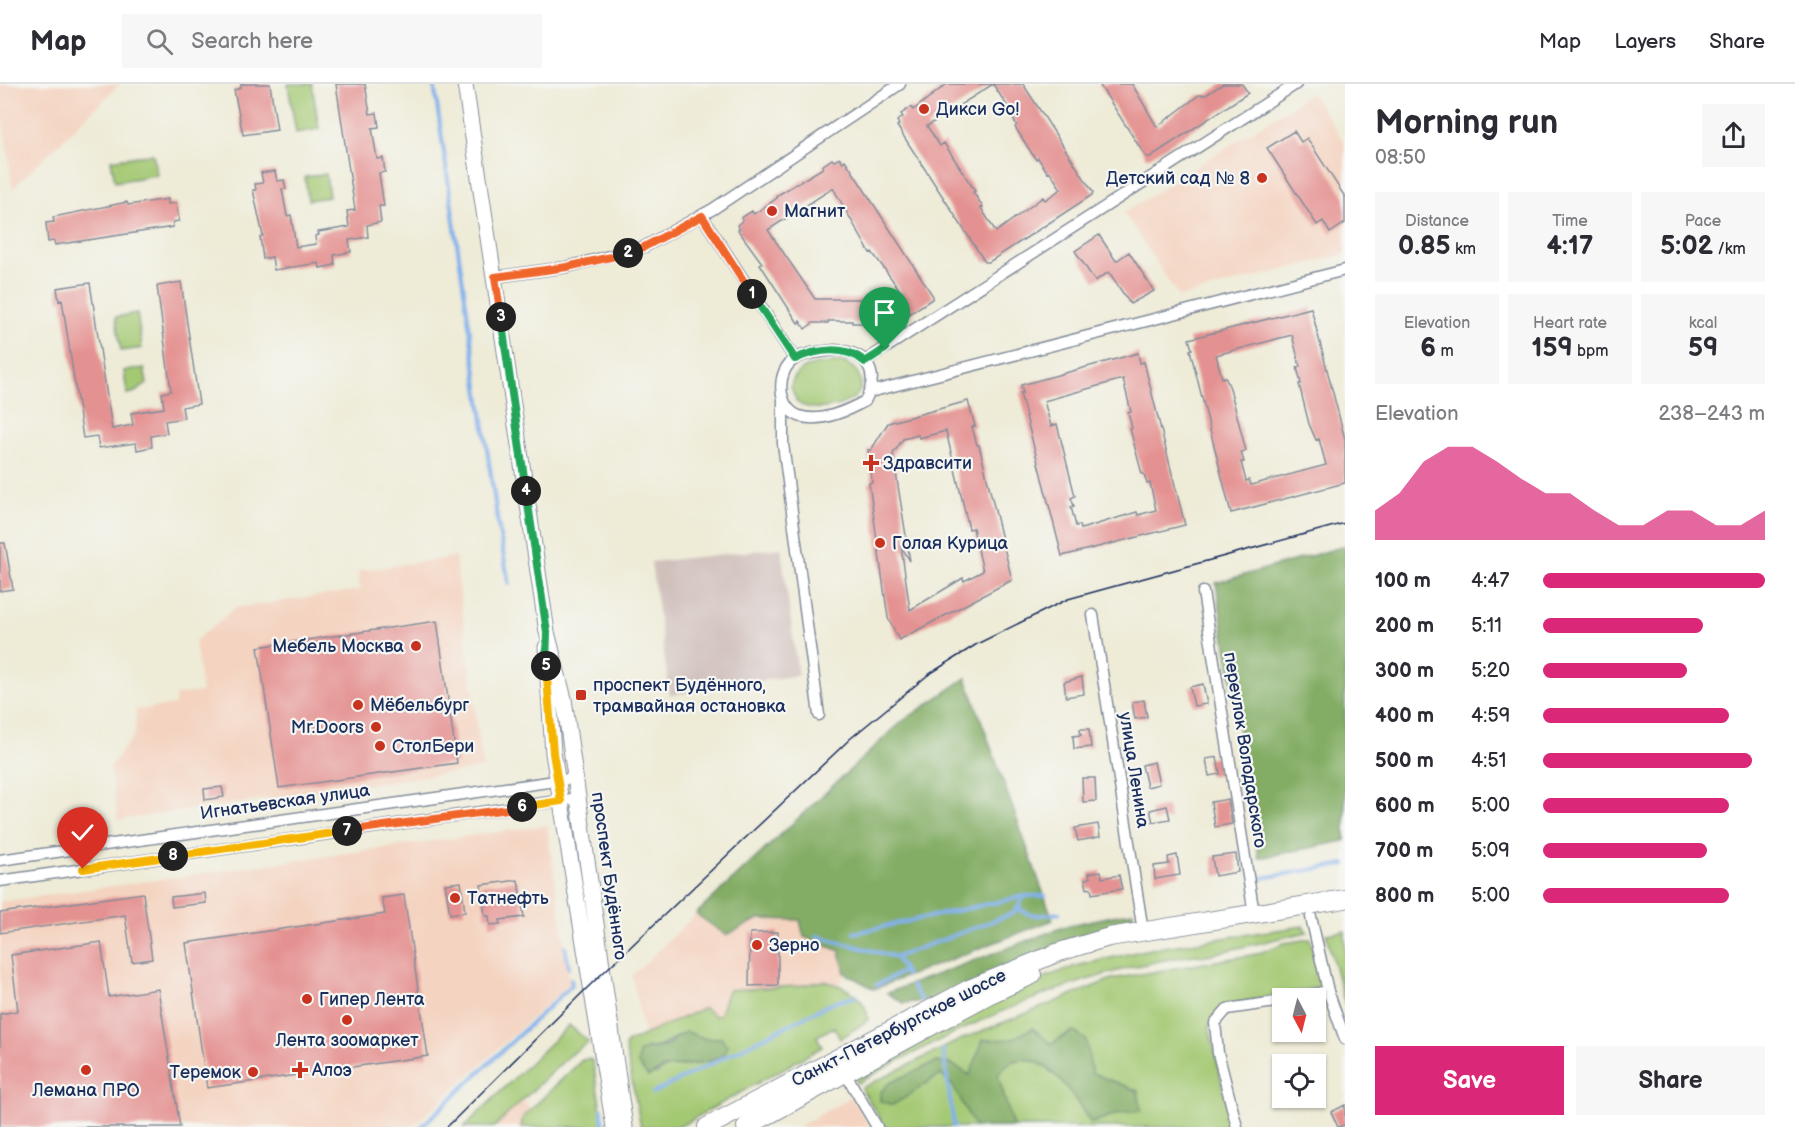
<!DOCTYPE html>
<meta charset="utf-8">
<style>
:root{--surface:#fff;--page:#f7f7f7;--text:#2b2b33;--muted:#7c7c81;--line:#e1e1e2;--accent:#db2777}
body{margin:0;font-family:"Balsamiq Sans",sans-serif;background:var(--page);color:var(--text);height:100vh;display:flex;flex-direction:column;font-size:22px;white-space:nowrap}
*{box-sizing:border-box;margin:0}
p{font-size:20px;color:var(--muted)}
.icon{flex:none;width:33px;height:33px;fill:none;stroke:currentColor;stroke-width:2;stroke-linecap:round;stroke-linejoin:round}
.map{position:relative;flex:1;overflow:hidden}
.side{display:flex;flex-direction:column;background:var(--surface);width:450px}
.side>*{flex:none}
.needle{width:39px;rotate:173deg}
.tools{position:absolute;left:1272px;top:904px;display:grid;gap:12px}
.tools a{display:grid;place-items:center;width:54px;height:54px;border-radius:0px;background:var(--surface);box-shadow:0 2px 4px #0004;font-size:30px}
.pin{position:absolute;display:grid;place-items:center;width:51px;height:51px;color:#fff;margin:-62px -26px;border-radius:50% 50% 50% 0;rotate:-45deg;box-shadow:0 0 6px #0007}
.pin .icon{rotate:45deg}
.km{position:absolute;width:30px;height:30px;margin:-15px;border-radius:50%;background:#222;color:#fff;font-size:16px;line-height:30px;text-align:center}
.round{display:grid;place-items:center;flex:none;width:63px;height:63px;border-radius:0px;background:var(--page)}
.summary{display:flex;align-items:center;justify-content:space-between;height:102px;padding:0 30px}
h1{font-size:33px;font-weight:800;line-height:45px}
.figures{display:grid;grid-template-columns:repeat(3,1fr);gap:9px;height:102px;padding:6px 30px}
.figures div{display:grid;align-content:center;border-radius:0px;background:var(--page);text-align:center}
.figures b{font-size:26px;font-weight:800}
.figures small{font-size:16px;font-weight:400}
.figures p{font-size:16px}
.chart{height:168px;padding:12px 30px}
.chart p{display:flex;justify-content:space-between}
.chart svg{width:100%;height:108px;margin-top:6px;fill:var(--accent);opacity:.7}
.cta{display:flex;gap:12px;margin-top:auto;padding:12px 30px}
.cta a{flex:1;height:69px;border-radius:0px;background:var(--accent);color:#fff;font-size:24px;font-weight:800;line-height:69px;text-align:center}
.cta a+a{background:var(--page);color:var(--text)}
ul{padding:0 30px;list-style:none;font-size:20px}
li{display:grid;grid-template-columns:96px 72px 1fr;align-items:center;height:45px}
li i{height:15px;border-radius:8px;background:var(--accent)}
header{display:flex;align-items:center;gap:36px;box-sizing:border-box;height:84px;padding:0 30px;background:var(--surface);border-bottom:2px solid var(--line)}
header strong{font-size:28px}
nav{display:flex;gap:33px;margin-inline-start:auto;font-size:21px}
.search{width:420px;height:54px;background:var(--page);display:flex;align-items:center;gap:15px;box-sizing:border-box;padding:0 21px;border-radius:0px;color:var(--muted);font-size:22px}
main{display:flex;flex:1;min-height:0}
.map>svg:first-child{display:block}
.built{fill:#f4d3c0}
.industrial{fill:#d0c0bc}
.green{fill:#a4c973;stroke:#607c68;stroke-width:1.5;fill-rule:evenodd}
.forest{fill:#83ad65;stroke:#4f6e62;stroke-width:1.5}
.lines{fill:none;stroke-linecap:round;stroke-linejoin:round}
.stream{stroke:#81b0eb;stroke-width:4}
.building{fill:#e49291;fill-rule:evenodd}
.street-casing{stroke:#848d9a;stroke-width:13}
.secondary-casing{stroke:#848d9a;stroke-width:17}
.primary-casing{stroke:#848d9a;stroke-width:20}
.street{stroke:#fff;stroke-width:10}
.secondary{stroke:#fff;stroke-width:15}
.primary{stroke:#fff;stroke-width:18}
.tram{stroke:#1b2f5e;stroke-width:1.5}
.split-1-casing{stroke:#fff;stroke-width:12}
.split-2-casing{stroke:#fff;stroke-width:12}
.split-3-casing{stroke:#fff;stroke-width:12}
.split-4-casing{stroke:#fff;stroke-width:12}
.split-5-casing{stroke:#fff;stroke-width:12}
.split-6-casing{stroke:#fff;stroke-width:12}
.split-7-casing{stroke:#fff;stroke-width:12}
.split-8-casing{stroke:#fff;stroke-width:12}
.split-9-casing{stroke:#fff;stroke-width:12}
.split-1{stroke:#22a559;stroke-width:8}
.split-2{stroke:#f0652b;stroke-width:8}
.split-3{stroke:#f0652b;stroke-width:8}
.split-4{stroke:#22a559;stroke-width:8}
.split-5{stroke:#22a559;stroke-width:8}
.split-6{stroke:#f5b400;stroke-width:8}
.split-7{stroke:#f0652b;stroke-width:8}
.split-8{stroke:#f5b400;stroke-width:8}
.split-9{stroke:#f5b400;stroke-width:8}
.poi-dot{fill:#c8321e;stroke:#f6f6f2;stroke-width:2}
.labels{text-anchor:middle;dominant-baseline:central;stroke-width:4.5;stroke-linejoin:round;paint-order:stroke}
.poi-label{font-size:18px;fill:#1b2f5e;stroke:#f6f6f2;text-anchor:start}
.street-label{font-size:18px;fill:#1b2f5e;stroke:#f6f6f2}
</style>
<header>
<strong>Map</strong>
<div class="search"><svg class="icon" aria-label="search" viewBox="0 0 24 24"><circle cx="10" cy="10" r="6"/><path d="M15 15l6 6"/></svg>Search here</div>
<nav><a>Map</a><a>Layers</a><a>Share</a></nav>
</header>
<main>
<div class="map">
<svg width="1345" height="1043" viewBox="0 0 1345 1043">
<rect width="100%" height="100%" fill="#f6f6f2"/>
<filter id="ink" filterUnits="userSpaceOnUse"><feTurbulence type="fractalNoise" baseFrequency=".0167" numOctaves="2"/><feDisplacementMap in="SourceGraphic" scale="12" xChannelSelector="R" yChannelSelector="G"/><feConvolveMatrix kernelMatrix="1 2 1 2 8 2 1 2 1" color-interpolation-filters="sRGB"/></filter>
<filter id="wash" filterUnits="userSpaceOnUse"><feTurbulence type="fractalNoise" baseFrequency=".008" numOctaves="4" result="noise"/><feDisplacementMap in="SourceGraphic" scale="24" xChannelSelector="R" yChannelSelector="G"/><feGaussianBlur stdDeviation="1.35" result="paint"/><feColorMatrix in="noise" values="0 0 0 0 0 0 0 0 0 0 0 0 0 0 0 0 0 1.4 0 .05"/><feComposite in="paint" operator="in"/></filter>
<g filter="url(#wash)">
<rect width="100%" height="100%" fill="#eeebd7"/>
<!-- built -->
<path class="built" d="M0,0H120L13,104L0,17Z
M1312,9L1345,60V170L1179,213L1124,129Z
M455,473L483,684L118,736L110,683L135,650L136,626L175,621V611L202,608L195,557L235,524L360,506L358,487Z
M547,741L570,899L412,1043H0V818Z
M696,830L726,851L759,835L800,836L804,853L840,867L845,889L840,901L824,897L798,902L715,932L704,924L644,950L632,892Z
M851,1013L870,1043H798L805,1039Z
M521,1014L546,1043H491Z"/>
<!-- industrial -->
<path class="industrial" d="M781,464L798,591L670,611L651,478Z"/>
<!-- green -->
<path class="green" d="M288,0H312L319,45L296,49Z
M153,70L157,91L115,98L111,76Z
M326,90L329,113L308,116L305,93Z
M137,229L142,264L121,267L116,233Z
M842,278C859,282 869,303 852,315C839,324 810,329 797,318L791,303C795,278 822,280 842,278Z
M144,284L147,300L135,308L127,310L124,287Z
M1303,842L1307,848L1203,872L1195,871C1078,887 960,942 858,999L852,991L911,958L1038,896L1076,882L1145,866Z
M1345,847V920L1326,850Z
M1310,855L1323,902L1226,922L1209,942L1232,1043H1013L1000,1002L961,1014L975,1043H885L861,1004L962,955L1112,895L1257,870L1284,859ZM1089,976L1091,989L1138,1007L1141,1026L1119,1029L1091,1039L1063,997L1049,987Z
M824,897C845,902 867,912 868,936L840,955L834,943L817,952L822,963L684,1040L675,1043H641L625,962L628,958L704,924L715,932L720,930L728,906L798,902ZM687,948L706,955L721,954L699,980L664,984L656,991L646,964C671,963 668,953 687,948Z
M569,941L589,958L572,969L494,1043H464Z
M588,975L592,976L594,985L604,1043H521L523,1033L582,976Z"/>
<!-- forest -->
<path class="forest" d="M1345,462V757L1259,774L1216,499Z
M966,594L1053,836L874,905L845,889L840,867L804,853L800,836L759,835L726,851L696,830L900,639Z
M1133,828L1134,836L1088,850L934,916L903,919L887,909L1069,841Z
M1033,944L1051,960L1073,947L1086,956L1092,989L1138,1007L1141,1027L1119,1029L1091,1039C1076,1016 1046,963 1011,978C1007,980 1001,987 998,991L1013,1043H975L953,1002L941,991C923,999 910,1013 892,1021L880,1017V1009L889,999L936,978L951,980L970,991L983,956L1012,955Z
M687,948L706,955L721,954L728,962L725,970L710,977L664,984L648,993L638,980L639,968C648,963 658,966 667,961C675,956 677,950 687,948Z"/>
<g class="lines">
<!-- stream -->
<path class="stream" d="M434,0L498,440L509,500
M1256,795L1345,780
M1018,823C1030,835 1043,831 1059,829
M854,849L1025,812H1045
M816,852L896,873L906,891
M565,862L569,883
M896,873L1014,829L1024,813
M877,901L904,887
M912,902L921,916
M943,966L954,1043
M653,1009L834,918L855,913
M602,1025L603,1043
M421,1043L572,901L571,895"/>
</g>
<g id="blocks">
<!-- building -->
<path class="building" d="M241,0H270L277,46L243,51L234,6L241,4Z
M336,0H365L370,30L377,29L379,43L372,44L377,75L383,74L385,88L379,89L384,122H379L381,138L367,141L368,153L349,156L351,168L334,171L335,181L320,184L319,179L274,186L272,173L263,175L260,153L263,152L253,106H256L255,100L263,99L261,89L275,87L277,97L284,96L286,105H282L287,132L291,131L296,163L316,160L315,152L319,151L318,148L349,143L347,127L355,126Z
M947,0H1023L1093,108L1092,111L989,178H985L897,42L899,41L897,37L903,33L901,30L911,23L913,26ZM993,0L1009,25L1007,27L1017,41L1015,43L1036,76L1038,74L1048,89L1050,88L1061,105L1045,116L1043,113L996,148L981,124L983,123L973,108L975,107L944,59L940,62L927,42Z
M1099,0H1132L1157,43L1199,11H1206L1223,0H1242L1248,9L1150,73H1146Z
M1294,47L1301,58L1307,54L1345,113V139L1330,149L1323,137L1317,141L1267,64Z
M840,74L843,78L845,76L933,212L932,215L879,250H875L868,239H852V237H828V239H813L805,245L800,237L798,239L760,180L762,179L738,146L740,145L737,141L743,136L741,134L752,127L754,130L777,114L776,112L823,84L822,82L832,75L834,77ZM833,104L870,169L872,168L902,209L885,220L883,218L863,217V215H815L768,146Z
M168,115V120L176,119L179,137L173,138V143L55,161L54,157L48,158L46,139L54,138L53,133L127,118L128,121Z
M1099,151L1116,177L1129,168L1154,207L1130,220L1109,188L1095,197L1075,167Z
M181,198L199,320L182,323L184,334L165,337L167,349L151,352L152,363L137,366L136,359L99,364L97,352L83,354L62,216L59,217L57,204L90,199L112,345L133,341L131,329L164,324L162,309L171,307L157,202Z
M1311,224L1345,355V399L1231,429L1190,266L1192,265L1189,255ZM1292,251L1300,282L1297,283L1301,300H1299L1309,340L1316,356L1319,355L1326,381L1251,401L1249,396L1246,397L1241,378H1244L1241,368L1246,367L1230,304L1225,293L1222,294L1216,271Z
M1138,269L1140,279L1144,278L1185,441L1062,472L1020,309H1023L1021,301ZM1123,295L1131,328L1128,329L1132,344L1130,345L1142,390H1144L1147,400L1150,399L1156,426L1138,431L1137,428L1081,445L1080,441L1076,442L1071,423L1074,422L1071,414L1075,412L1057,340L1051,342L1044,317Z
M968,317L975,342L972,343L977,361H979L1012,496L899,556L888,534L869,399L872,398L868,366H871L888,339ZM946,347L969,445L973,444L983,487L964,497L963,494L910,526L901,462L910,477L893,370L903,355L918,351L919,354Z
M0,459H5L13,505L0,507Z
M437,537L457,679L279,704L258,563Z
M1082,593L1084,610L1066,613L1064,598Z
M1203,600L1207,620L1194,622L1190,603Z
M1144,616L1147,633L1135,635L1132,618Z
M1080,645H1089L1091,663L1074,665L1073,652L1081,651Z
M1217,673L1220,690L1209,692L1206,675Z
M1154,678L1159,700L1147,703L1142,681Z
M1082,694H1095L1096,717L1083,718Z
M222,703L224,713L205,716L204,705Z
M1228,715L1232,740L1215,743L1211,718Z
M1167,722L1170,735L1153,738L1150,726Z
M1098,740L1100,753L1078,757L1075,744Z
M1236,770L1238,788L1215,792L1212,773Z
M1177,771L1180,791L1155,795L1154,782L1169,780L1168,773Z
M1101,787L1102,794L1119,791L1122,805L1092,810L1091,804L1087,805L1085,795L1090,794L1089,789Z
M518,796L524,833L500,836V840L490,841L489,832H485L481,801Z
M461,798L465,828L450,830L445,800Z
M143,809L152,875L132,878L125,831L0,849V829Z
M205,809L206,819L172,823L171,813Z
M404,811L428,972L207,1004L186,859L385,830L382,814Z
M778,848V901L749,902L750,849Z
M101,858L109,913L158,905L180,1043H0V930L18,927L11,871Z
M1345,1021V1041L1338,1043L1331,1028Z"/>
</g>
</g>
<g filter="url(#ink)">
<use href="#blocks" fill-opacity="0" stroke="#848d9a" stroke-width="1.5"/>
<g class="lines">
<!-- street casing -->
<g class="street-casing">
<path id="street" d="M702,132L795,275
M495,193L567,183L644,163L713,125L900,0
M835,266C867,268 881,288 865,317C847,327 819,339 799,332C776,323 776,286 795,275C806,268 822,268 835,266Z
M865,277L1296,0
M870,308L1345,186
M783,316V360L819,631
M1203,508L1254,830
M1093,531L1143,847
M0,776L576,694
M0,797L579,714
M1311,833L1328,907L1345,955
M1290,915L1328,907
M845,989L877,1043
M1237,1043L1218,969L1215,939L1227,925L1282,917"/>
</g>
<!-- secondary casing -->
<g class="secondary-casing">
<path id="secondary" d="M465,0L547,548L564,615L625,1043
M546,563L553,669L614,1043"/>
</g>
<!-- primary casing -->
<g class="primary-casing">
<path id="primary" d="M707,1043L969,905L1059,868L1109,853L1345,815
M746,1043L988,911L1032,891"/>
</g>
<!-- street -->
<use href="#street" class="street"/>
<!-- secondary -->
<use href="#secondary" class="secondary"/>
<!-- primary -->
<use href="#primary" class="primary"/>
<!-- tram -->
<path class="tram" d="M447,1043L587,904L851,654L928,591L977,560L1068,515L1345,439"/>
</g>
</g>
<g class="lines" filter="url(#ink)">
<!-- split-1 casing -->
<g class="split-1-casing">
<path id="split-1" d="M752,210L795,275C817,265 846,261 865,278L885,265"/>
</g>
<!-- split-2 casing -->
<g class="split-2-casing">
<path id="split-2" d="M628,169L644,163L702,132L752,210"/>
</g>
<!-- split-3 casing -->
<g class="split-3-casing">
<path id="split-3" d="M501,233L495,193L567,183L628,169"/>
</g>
<!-- split-4 casing -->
<g class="split-4-casing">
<path id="split-4" d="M501,233L526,407"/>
</g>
<!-- split-5 casing -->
<g class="split-5-casing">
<path id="split-5" d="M526,407L547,548L546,582"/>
</g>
<!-- split-6 casing -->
<g class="split-6-casing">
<path id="split-6" d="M522,723L561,717L553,669L546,582"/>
</g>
<!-- split-7 casing -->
<g class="split-7-casing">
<path id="split-7" d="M347,747L522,723"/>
</g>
<!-- split-8 casing -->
<g class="split-8-casing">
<path id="split-8" d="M173,772L347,747"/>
</g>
<!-- split-9 casing -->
<g class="split-9-casing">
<path id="split-9" d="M83,785L173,772"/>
</g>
<!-- split-1 -->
<use href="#split-1" class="split-1"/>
<!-- split-2 -->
<use href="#split-2" class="split-2"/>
<!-- split-3 -->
<use href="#split-3" class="split-3"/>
<!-- split-4 -->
<use href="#split-4" class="split-4"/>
<!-- split-5 -->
<use href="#split-5" class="split-5"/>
<!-- split-6 -->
<use href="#split-6" class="split-6"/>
<!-- split-7 -->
<use href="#split-7" class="split-7"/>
<!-- split-8 -->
<use href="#split-8" class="split-8"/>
<!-- split-9 -->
<use href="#split-9" class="split-9"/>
</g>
<!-- markers -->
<g class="poi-dot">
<circle cx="924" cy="25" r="6"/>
<circle cx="1262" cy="94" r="6"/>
<circle cx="772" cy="127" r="6"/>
<path d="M868 370h6v6h6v6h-6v6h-6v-6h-6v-6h6z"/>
<circle cx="880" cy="459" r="6"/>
<circle cx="416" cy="562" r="6"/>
<rect x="575" y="605" width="12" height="12" rx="3"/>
<circle cx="358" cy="621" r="6"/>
<circle cx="376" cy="643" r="6"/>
<circle cx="380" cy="662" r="6"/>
<circle cx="455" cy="814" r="6"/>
<circle cx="757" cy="861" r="6"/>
<circle cx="307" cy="915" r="6"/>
<circle cx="347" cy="936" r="6"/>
<circle cx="86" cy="986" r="6"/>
<path d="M297 977h6v6h6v6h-6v6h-6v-6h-6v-6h6z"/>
<circle cx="253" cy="988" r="6"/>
</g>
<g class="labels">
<!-- poi labels -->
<g class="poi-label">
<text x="936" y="25">Дикси Go!</text>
<text x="1250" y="94" text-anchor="end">Детский сад № 8</text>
<text x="784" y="127">Магнит</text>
<text x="883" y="379">Здравсити</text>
<text x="892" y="459">Голая Курица</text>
<text x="404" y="562" text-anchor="end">Мебель Москва</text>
<text x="593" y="601">проспект Будённого,<tspan x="593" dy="21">трамвайная остановка</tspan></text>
<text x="370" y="621">Мёбельбург</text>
<text x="364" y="643" text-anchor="end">Mr.Doors</text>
<text x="392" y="662">СтолБери</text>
<text x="467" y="814">Татнефть</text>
<text x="769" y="861">Зерно</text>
<text x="319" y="915">Гипер Лента</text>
<text x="347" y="956" text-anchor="middle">Лента зоомаркет</text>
<text x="312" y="986">Алоэ</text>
<text x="241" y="988" text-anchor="end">Теремок</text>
<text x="86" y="1006" text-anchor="middle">Лемана ПРО</text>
</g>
<!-- street labels -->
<g class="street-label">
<text transform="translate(1245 666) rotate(81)">переулок Володарского</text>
<text transform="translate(1134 686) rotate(81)">улица Ленина</text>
<text transform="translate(285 718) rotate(-8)">Игнатьевская улица</text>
<text transform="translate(609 792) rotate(82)">проспект Будённого</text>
<text transform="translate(899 944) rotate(-27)">Санкт-Петербургское шоссе</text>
</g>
</g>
</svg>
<div class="tools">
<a><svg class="needle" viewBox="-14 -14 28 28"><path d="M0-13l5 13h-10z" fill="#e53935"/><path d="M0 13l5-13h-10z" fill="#7c7c81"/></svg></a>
<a><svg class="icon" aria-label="locate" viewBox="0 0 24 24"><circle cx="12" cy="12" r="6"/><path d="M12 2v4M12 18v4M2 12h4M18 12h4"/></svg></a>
</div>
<div class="pin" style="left:885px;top:265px;background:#1e9e55"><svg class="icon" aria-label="arrive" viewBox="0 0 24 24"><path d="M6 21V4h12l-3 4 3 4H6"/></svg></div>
<div class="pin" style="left:83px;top:785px;background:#d93025"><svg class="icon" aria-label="check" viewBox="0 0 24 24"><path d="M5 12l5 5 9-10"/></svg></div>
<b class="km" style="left:752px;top:210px">1</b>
<b class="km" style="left:628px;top:169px">2</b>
<b class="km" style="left:501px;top:233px">3</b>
<b class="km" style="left:526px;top:407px">4</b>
<b class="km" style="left:546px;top:582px">5</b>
<b class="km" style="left:522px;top:723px">6</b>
<b class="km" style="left:347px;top:747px">7</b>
<b class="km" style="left:173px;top:772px">8</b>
</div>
<section class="side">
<div class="summary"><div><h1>Morning run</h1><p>08:50</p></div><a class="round"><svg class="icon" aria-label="share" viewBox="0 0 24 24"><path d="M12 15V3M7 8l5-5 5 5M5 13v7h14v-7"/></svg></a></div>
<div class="figures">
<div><p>Distance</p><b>0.85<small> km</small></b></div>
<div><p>Time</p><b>4:17</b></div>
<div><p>Pace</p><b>5:02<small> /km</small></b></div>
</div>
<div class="figures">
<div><p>Elevation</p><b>6<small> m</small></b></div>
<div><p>Heart rate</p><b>159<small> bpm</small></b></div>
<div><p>kcal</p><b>59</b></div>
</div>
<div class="chart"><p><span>Elevation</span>238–243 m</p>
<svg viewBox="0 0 160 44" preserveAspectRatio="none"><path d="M0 44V32L10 25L20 12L30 6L40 6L50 12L60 19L70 25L80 25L90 32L100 38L110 38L120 32L130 32L140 38L150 38L160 32V44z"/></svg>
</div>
<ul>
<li><b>100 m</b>4:47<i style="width:100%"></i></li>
<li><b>200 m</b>5:11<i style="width:72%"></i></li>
<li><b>300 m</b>5:20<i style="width:65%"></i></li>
<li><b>400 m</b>4:59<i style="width:84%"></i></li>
<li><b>500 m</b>4:51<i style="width:94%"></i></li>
<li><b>600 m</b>5:00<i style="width:84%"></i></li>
<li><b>700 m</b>5:09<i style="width:74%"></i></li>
<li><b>800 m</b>5:00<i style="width:84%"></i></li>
</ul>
<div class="cta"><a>Save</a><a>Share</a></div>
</section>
</main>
